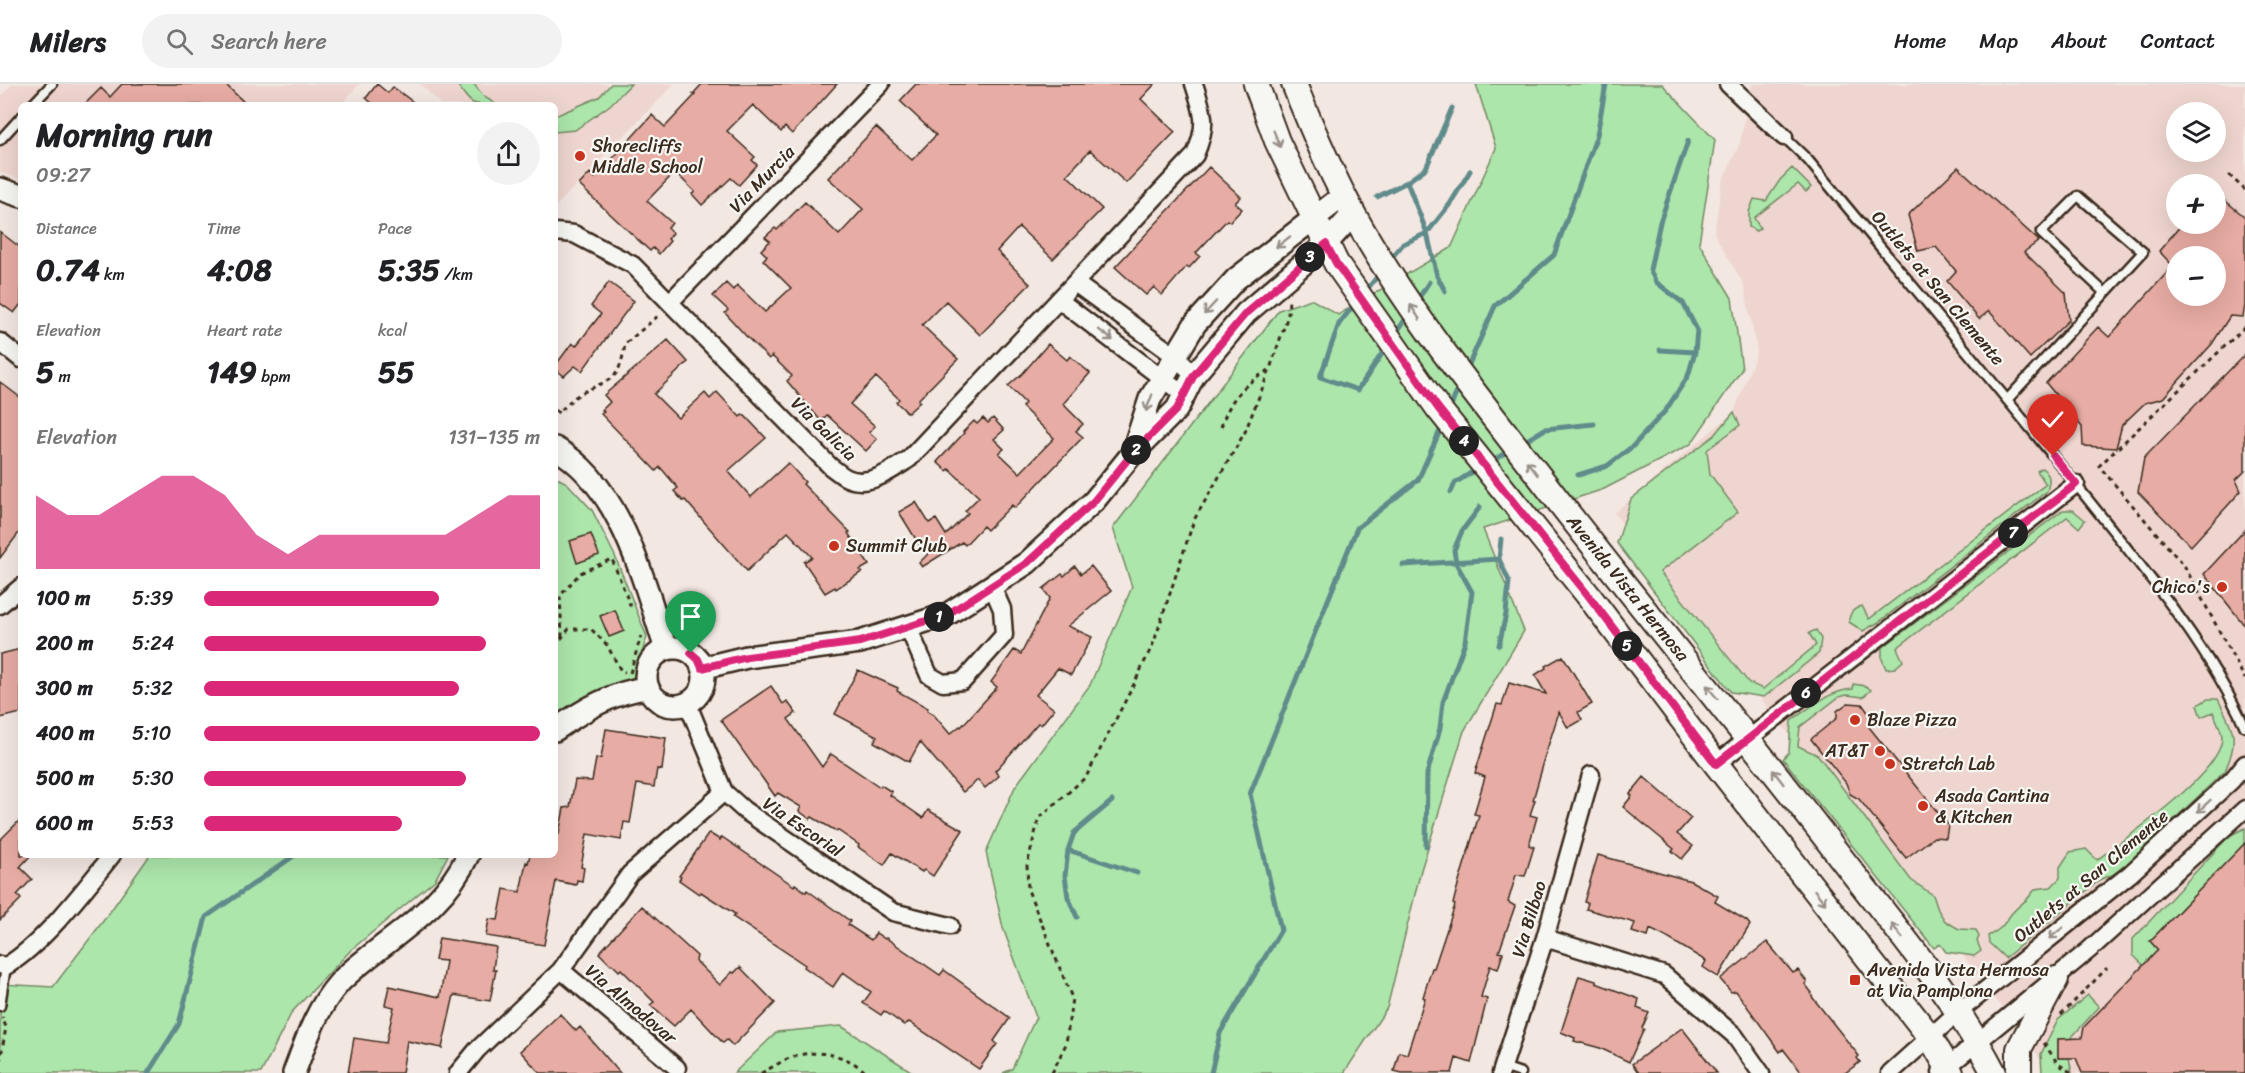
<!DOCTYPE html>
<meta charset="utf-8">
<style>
:root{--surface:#fff;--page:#f2f2f2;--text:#202124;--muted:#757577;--line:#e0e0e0;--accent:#db2777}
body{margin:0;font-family:Sriracha,sans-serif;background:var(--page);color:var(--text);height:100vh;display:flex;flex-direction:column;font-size:22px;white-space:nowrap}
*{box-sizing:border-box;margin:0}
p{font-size:20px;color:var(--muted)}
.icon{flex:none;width:33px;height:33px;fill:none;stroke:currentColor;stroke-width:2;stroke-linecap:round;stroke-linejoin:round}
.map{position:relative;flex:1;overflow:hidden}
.drawer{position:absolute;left:18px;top:18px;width:540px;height:756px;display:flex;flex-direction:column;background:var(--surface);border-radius:9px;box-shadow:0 6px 24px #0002}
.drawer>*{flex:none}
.tools{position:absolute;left:2166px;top:18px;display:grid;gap:12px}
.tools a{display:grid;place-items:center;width:60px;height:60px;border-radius:50%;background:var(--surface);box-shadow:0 6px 24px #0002;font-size:30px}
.pin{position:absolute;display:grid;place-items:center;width:51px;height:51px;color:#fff;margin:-62px -26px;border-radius:50% 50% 50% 0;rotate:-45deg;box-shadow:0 0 6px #0007}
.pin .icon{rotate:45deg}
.km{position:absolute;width:30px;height:30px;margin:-15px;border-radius:50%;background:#222;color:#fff;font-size:16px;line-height:30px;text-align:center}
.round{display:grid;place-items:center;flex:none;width:63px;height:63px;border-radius:32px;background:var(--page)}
.head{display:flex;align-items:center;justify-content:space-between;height:102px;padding:0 18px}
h1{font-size:33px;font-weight:700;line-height:45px}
.stats{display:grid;grid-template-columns:repeat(3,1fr);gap:9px;height:102px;padding:6px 18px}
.stats div{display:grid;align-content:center}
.stats b{font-size:30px;font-weight:700}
.stats small{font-size:16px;font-weight:400}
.stats p{font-size:16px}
.chart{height:168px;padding:12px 18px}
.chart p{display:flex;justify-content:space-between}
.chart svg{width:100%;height:108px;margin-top:6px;fill:var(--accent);opacity:.7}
ul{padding:0 18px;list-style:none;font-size:20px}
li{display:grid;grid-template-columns:96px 72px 1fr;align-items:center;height:45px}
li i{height:15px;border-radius:8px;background:var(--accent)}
header{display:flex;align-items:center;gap:36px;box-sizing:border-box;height:84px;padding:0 30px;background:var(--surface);border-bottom:2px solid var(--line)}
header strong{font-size:28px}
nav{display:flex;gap:33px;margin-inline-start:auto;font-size:21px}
.search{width:420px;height:54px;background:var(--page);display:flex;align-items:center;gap:15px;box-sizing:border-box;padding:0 21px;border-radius:33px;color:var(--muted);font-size:22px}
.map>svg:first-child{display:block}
.built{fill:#efd5cf;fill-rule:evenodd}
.green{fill:#ace6ab;stroke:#748864;stroke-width:1.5}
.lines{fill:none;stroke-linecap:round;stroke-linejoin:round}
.stream{stroke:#618b8b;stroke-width:5}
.building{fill:#e7aca3;stroke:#3b2a1e;stroke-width:1.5;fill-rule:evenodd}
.service-casing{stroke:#3b2a1e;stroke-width:13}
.minor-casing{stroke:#3b2a1e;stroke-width:21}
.tertiary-casing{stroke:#3b2a1e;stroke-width:26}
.secondary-casing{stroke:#3b2a1e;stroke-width:28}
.path{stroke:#3b2a1e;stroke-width:3;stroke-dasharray:4.5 4.5;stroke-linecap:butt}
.service{stroke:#f6f6f2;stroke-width:8}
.minor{stroke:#f6f6f2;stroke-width:16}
.tertiary{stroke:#f6f6f2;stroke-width:21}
.secondary{stroke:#f6f6f2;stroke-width:24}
.oneway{stroke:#989088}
.route-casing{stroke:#fff;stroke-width:12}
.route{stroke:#db2777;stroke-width:8}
.poi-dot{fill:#c8321e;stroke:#f6f6f2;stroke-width:2}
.labels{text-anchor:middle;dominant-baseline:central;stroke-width:4.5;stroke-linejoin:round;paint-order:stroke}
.poi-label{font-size:18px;fill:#3b2a1e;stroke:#f6f6f2;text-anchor:start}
.street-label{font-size:18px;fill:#3b2a1e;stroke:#f6f6f2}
</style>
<header>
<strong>Milers</strong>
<div class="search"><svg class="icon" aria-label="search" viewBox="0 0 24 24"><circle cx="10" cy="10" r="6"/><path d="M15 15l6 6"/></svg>Search here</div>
<nav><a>Home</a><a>Map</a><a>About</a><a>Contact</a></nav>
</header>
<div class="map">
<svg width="2245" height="989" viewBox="0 0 2245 989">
<rect width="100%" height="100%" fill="#f3e7e2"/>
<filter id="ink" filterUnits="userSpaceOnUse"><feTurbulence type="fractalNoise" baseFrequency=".0167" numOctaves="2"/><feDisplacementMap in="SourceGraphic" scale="12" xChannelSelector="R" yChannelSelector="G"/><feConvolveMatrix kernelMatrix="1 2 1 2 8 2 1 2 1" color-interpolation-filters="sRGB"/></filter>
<g filter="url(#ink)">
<!-- built -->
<path class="built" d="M12,0H359L341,21H21V96L0,88V13Z
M420,0H674L555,123V21H442Z
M1752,0H2245V989H2041L2040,975L2030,960L1949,853L1614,429L1734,328L1757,267L1744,201L1714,149L1722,98L1740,59ZM2176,28H2216V68H2176ZM2176,100H2216V140H2176ZM2176,172H2216V212H2176Z"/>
<!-- green -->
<path class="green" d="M457,0H474L483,12L497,21C470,21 472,22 457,0Z
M611,0H631L610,21L575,46L555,48V32L599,13Z
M1476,0H1662L1715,56L1699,159L1732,214L1742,285L1691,360L1604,405L1483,445L1524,547L1464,647L1421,786L1387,924L1344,989H1003L1012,985L1036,933L1003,844L986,768L1015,703L1090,601L1132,503L1113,444L1279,226L1311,215L1338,231L1451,164L1496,64Z
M1792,84L1811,103L1806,108L1798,100L1754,134L1760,144L1756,147L1749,143V128L1754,115L1766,117L1780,96Z
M1734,328L1740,341L1707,366L1710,390L1738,428L1660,488L1749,599L1763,605L1816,561L1809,549L1816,546L1821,555L1819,569L1764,613L1731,608L1617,459L1631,415L1715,351Z
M2042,384C2051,391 2050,397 2047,407L1879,538L1863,547L1849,538C1849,529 1853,525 1862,522L1869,535L2046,400L2037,387Z
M555,393L567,399L592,426L615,472L647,553L634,593L555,635Z
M2063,426H2073L2085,436L2079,444L2067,433L1897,564L1903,577L1895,584L1886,585L1882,575V564Z
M1853,600L1866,602L1871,606L1863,613L1847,611L1839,613L1800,643L1798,662L1818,671L1911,796L1933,811L1938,826L1945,837L1959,845L1976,846L1979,853L1977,857L1981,867L1974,872L1946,868L1940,860L1934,864L1783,675L1789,668L1791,637C1810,623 1829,607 1853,605Z
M2208,615H2218C2233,646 2240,653 2225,687L2126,781L2112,791L2101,795L2005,874L1989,859L1988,852C2002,845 2003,841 2012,829C2021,819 2028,817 2035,805L2051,803L2060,794V783L2070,768L2086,765L2097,776C2125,754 2221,690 2222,654C2222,646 2216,636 2213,628L2201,633L2197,621Z
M2245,744V759L2150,857L2158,866L2144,882L2133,871V855L2229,752Z
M150,771H448L435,796L351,866L292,928L261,989H0V900L53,903L107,832Z
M2088,911L2099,923L2070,955H2058V974H2069L2072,989H2042L2041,970L2058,936Z
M841,942L914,989H734L777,948Z"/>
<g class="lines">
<!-- stream -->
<path class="stream" d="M1407,98L1427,149L1437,192L1445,207
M1377,113L1407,98L1426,84L1452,24
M1388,178L1403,160L1427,149L1450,120L1470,87
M1364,209L1381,188
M1417,217L1429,198
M1356,218L1339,240L1320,293L1358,306L1387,262
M1394,252L1409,230
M1660,266L1695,268
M1466,287L1495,222L1554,171L1597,51L1606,0
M1449,326L1460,301
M1522,359L1545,345L1594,340
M1491,378L1511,365
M1578,391L1607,382L1633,362L1666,326L1688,292L1695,268L1697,246L1683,219L1656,198L1650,186L1660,138L1688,57
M1451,408L1455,399L1477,385
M1403,481L1499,475
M1499,561L1506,530L1509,497L1499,475L1501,455
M1426,762L1427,690L1440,644L1443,618L1465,558L1472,508L1456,479L1454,466L1462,447L1480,423
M1068,766L1137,789
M1077,833L1068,813L1065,792L1068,766L1074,749L1112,717
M148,989L179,940L206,833L295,771
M1211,989L1220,949L1281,846L1250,710L1357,444L1418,396L1443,340"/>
</g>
<!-- building -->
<path class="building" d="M122,0H225L247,21H84L101,4L110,13Z
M377,0L388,9L393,3L417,21H374L366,14Z
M702,0H837L792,50L785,43L781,48L753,21L727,47L755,73L752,76L757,81L739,101L731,94L702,121L692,110L695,108L675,88L647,117L672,139L668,144L673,149L668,155L670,157L659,170L653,164L650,167L579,101L590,89L595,94L652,31L665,43L695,11L693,10Z
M916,0H1155L1141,15L1175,48L1126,99L1090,66L1067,91L1102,125L1053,175L1019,143L997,167L1030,200L980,251L946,217L922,241L958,275L918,316L920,318L908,329L896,318L899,315L876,293L850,320L875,342L869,348L877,355L866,367L827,331L821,337L787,297L792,292L772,272L769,275L746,252L725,229L728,226L713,212L726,199L733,206L737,201L765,228L791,204L763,176L767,172L761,166L770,157L765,153L775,144L777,146L805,118L839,151L863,125L828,94L876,43L912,76L936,51L900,17Z
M1209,83L1241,113L1235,119L1242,125L1230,138L1227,136L1211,153L1196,169L1200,172L1189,184L1187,182L1162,211L1154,203L1146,211L1115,183Z
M1958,83L2039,157L2024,168L2066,209L2069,236L2030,274L1989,227L1979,235L1947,197L1956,187L1936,163L1918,167L1908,131Z
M2216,109L2245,133V221L2243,233L2230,232L2212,260L2163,314L2145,319L2122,341L2116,364L2083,362L2082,343L2046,299L2098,243L2109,253L2173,182L2159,167L2182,140H2216ZM2176,172H2216V212H2176Z
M0,148L21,164V220L14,229L0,219Z
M609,198L634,217L582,287L575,282L564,292L555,285V282L572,259L576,262L601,230L591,222Z
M668,256L688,278L654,310L678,334L705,309L710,315L717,308L740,333L742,331L745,332L766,354L728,387L751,413L788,379L805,398L803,400L850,448L848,449L869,481L860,486L862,488L836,505L835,503L825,509L804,478L812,473L788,448L747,487L685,416L683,417L674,407L678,404L660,383L656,387L601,330L604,328L602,326L610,318L604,311Z
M1048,260L1067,276L1070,272L1090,289L1063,320L1083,340L1076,347L1083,353L1015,424L1012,421L987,446L983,442L965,461L962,458L922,483L919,479L928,470L922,461L920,462L899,428L916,418L929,439L936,435L946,451L968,429L965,427L979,413L949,385L947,387L937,378L964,349L963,348L974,337L977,340L983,334L988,339L993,334L1004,346L994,355L1004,365L999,369L1020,389L1054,354L1022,323L1025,319L1008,302L1023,289Z
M2245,270V387L2236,396L2241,407L2191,462L2138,408L2144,374Z
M0,298L21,314V446L0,474Z
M2245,446V542L2204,490Z
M591,450L599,471L577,479L570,457Z
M1075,482L1081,490L1091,482L1111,507L1068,542L1092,553L1071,591L1058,584L1036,611L1054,625L1041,641L1038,639L995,687L999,692L985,704L978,696L963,708L920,658L909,678L874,658L877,652L835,630L858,586L898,604L897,607L928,624L927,627L934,631L950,650L960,642L961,643L997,603L991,598L1014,566L1021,570L1050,514L1043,505L1062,490L1064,492Z
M615,526L624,547L609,553L600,532Z
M21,565V629L0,634V570Z
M1563,572L1592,620L1578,628L1582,636L1568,644L1559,628L1542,681H1543L1533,716H1535L1530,731L1537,733L1529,761L1534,763L1525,792L1516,791L1508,818L1515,822L1499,868L1503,869L1498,885L1490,882L1481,913L1487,915L1471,979L1456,974L1452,989H1402L1394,987L1399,968L1407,970L1425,914L1423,913L1432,884H1434L1455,821L1453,820L1456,808L1479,731L1474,730L1485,693L1475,689L1496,623L1497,620L1502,621L1509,599L1546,610L1535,591L1546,584L1545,582Z
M771,602L783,620L787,617L796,629L788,635L822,683L831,670L880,703L881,701L892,708L890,711L923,734L928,726L963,746L933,792L924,786L922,788L892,769L884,781L858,763L859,761L837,746L836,747L812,733L810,735L799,727L801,723L778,709L775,712L721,636Z
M1848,619L1862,620L1870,631L1869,643L1948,741L1946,754L1934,753L1906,774L1859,715L1850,710L1846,699L1811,655L1837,634V627Z
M606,645L666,654L662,686L657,685L654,703L637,700L630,739L624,738L621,756L587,750L581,783L584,784L582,797L577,796L576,801L556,797L544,861L486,852L489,835L498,836L504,805L520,808L526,778L528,779L530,771H555V750H559L564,724L570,723L575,696L592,697L596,675L601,674Z
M1644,693L1691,734L1677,750L1693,762L1682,775L1672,767L1674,765L1623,723L1632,712L1630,710Z
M21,735V771H31L20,783L32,795L17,811L21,815L0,836V756Z
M709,749L720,756L722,753L794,802L795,800L806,808L807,806L850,837L848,841L871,856L876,849L885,855L886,854L940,891L944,886L1010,934L994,957L997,960L979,985L909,938L904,941L884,927L881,931L863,919L871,908L843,888L833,903L804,883L805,881L733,833L735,830L701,808L699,810L679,796L681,793L679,792Z
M2245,759V989H2082L2076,974H2058V955L2082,954L2084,943L2158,866L2150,857Z
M1598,771L1691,797L1718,812L1715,818L1747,837L1750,841L1718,893L1703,883L1706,877L1666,853L1650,845L1648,853L1632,848L1635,839L1586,825L1588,819L1584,818Z
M642,822L697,872L696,877L720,901L732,888L734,889L740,883L775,919L733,962L727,956L723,959L691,925L674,942L650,921L654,918L621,885L619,887L612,880L611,881L599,869Z
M439,854L496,863L493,886H496L490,917L454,911L442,964L407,957L402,989H348L354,954L386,959L394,923L385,921L389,902L440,913L446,877L435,876Z
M1767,858L1793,889L1798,886L1807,898L1805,900L1812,909L1811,910L1813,914L1859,972L1857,974L1860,978L1845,989H1802L1783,965L1780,968L1736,907L1731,908L1720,895Z
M1579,892L1596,897V899L1639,915L1637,924L1649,929L1642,944L1644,945L1629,978L1600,964L1574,957L1575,954L1561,948Z
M560,930L576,947L580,943L620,989H540L520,967Z
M1682,944L1717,989H1639L1632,980Z"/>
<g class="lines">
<!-- service casing -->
<g class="service-casing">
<path id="service" d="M32,21L52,0
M1784,53L1808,76C1903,191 2001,306 2094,423C2150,493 2207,561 2245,643
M0,56L21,33
M2007,316L2143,168L2078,112L2041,149L2105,209
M0,922L6,882
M1503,983L1521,989"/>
</g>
<!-- minor casing -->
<g class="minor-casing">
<path id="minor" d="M1728,0L1784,53
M555,148L574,150L633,181L831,383C837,387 842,392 847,394C869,404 892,386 909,375L1195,71C1208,40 1204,31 1194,0
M1075,199L1175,272L1194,291
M1059,216L1184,311
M671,217L881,0
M0,258L21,275
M0,521L21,503
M908,543L929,591L943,599L963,597L1004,551L1002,525L992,502
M687,618L724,708L744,726L893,828L950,842
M1716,680L2076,400
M1545,854L1664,891L1734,951L1761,989
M0,881L6,882C42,861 85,805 112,771
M561,886L677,984
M1941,988L2089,866L2245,725
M458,989L477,966L561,886L630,790L724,708
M1501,989L1545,854L1591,691
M1890,989L1958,928L2130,790L2232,696L2245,680"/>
</g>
<!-- tertiary casing -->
<g class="tertiary-casing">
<path id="tertiary" d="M0,105L21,112
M555,364C622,402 643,497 666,565
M1133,367L1150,315L1195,240L1236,195L1344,111
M646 593a29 29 0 1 1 58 0a29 29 0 1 1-58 0Z
M702,584L747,573L860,558L948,530L1027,479L1094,417L1132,370L1177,325L1194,291L1246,229L1326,160L1353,130
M555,646C582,627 614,607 648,604
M294,989C306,957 316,925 339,899C348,889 359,881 370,872C409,841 446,818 468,771"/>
</g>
<!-- secondary casing -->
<g class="secondary-casing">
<path id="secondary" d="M1256,0L1277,57L1336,179L1438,324L1588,511L1716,680L1930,953L1951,989
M1294,0C1312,45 1331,90 1355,133C1407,226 1474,308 1539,392C1636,518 1738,640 1835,766C1890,838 1952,908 1994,989
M2019,989V965L2056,895"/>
</g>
<!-- path -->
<path class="path" d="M2229,91L2245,106
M2245,243L2099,382L2185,483L2245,595
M555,326L559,329C565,322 572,314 580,310C611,293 619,300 625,260L658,232
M1221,343C1231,313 1242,302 1269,286
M562,553L560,512L580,489L612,475L632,526
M555,562L569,545H591L607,561L621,587L625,588
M630,589L641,552
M2061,931L2107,884
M2044,959L2058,980L2072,989
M0,978L6,943L2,933
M761,989C772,984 784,975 795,972C820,965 849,971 866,989
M1052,989L1066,960L1072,914L1028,806L1027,781L1039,734L1086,693L1135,598L1154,558L1194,436L1245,348L1270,285L1288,231L1289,216"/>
<!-- service -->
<use href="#service" class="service"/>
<!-- minor -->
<use href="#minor" class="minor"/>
<!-- tertiary -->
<use href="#tertiary" class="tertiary"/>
<!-- secondary -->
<use href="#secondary" class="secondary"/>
</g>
<!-- one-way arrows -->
<defs><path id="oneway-shaft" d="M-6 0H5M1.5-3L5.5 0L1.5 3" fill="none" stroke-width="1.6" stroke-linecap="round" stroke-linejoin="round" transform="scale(1.5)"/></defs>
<g class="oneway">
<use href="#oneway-shaft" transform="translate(1277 55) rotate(68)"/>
<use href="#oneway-shaft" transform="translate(1283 158) rotate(142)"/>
<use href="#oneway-shaft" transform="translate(1210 224) rotate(133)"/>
<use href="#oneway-shaft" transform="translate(1415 228) rotate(-123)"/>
<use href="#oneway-shaft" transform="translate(1106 251) rotate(37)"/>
<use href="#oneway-shaft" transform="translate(1149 319) rotate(111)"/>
<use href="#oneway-shaft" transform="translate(1532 384) rotate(-128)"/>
<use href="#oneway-shaft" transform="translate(1712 608) rotate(-129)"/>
<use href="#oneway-shaft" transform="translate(1778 693) rotate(-128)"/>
<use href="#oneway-shaft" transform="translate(2204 722) rotate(137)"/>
<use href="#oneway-shaft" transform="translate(1820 813) rotate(52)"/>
<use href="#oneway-shaft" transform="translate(1897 847) rotate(-128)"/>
<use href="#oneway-shaft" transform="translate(2056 849) rotate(141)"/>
</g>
</g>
<g class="lines" filter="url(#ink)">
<!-- route casing -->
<g class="route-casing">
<path id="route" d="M691,569L698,575L702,584L747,573L860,558L948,530L1027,479L1094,417L1132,370L1177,325L1194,291L1246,229L1326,160L1336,179L1438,324L1588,511L1716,680L2076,400L2053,372"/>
</g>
<!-- route -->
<use href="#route" class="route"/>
</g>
<!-- markers -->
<g class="poi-dot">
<circle cx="580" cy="72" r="6"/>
<circle cx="834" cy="462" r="6"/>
<circle cx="2222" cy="503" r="6"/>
<circle cx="1855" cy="636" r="6"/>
<circle cx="1880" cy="667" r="6"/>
<circle cx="1890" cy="680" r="6"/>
<circle cx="1923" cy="722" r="6"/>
<rect x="1849" y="890" width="12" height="12" rx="3"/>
</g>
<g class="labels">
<!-- poi labels -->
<g class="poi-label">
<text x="592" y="62">Shorecliffs<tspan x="592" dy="21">Middle School</tspan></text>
<text x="846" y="462">Summit Club</text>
<text x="2210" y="503" text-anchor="end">Chico's</text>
<text x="1867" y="636">Blaze Pizza</text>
<text x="1868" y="667" text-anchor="end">AT&amp;T</text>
<text x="1902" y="680">Stretch Lab</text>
<text x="1935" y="712">Asada Cantina<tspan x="1935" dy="21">&amp; Kitchen</tspan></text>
<text x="1867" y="886">Avenida Vista Hermosa<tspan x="1867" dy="21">at Via Pamplona</tspan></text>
</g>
<!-- street labels -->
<g class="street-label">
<text transform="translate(762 95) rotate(-46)">Via Murcia</text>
<text transform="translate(1938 204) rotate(50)">Outlets at San Clemente</text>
<text transform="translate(824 345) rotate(44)">Via Galicia</text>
<text transform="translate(1628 504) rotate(51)">Avenida Vista Hermosa</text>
<text transform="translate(803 743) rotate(34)">Via Escorial</text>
<text transform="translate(2091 792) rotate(-40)">Outlets at San Clemente</text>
<text transform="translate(1529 835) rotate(-73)">Via Bilbao</text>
<text transform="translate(631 920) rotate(40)">Via Almodovar</text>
</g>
</g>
</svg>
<div class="tools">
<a><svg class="icon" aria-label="layers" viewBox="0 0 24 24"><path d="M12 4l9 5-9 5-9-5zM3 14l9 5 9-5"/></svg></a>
<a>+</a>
<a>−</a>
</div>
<div class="pin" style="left:691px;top:569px;background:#1e9e55"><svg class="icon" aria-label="arrive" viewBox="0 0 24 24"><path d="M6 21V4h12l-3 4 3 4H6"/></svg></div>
<div class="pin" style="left:2053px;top:372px;background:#d93025"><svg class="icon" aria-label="check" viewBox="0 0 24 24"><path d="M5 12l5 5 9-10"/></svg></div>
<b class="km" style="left:939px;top:533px">1</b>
<b class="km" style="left:1136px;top:366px">2</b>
<b class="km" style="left:1310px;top:173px">3</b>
<b class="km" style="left:1464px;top:357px">4</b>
<b class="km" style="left:1627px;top:562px">5</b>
<b class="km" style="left:1806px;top:609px">6</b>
<b class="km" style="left:2013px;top:449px">7</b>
<section class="drawer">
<div class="head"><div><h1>Morning run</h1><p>09:27</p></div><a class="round"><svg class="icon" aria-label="share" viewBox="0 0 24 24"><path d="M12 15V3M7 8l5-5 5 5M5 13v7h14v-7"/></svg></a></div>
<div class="stats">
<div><p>Distance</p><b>0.74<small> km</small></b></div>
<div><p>Time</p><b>4:08</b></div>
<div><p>Pace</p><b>5:35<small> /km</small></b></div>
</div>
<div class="stats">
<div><p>Elevation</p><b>5<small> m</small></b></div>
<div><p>Heart rate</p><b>149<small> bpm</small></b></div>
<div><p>kcal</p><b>55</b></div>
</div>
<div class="chart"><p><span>Elevation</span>131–135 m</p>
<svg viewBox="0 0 160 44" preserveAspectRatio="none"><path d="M0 44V14L10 22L20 22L30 14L40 6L50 6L60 14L70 30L80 38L90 30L100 30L110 30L120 30L130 30L140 22L150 14L160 14V44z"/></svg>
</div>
<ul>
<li><b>100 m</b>5:39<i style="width:70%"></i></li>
<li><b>200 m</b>5:24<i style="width:84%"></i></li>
<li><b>300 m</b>5:32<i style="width:76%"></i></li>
<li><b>400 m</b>5:10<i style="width:100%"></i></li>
<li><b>500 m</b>5:30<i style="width:78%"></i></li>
<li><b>600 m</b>5:53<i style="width:59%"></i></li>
</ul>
</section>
</div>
